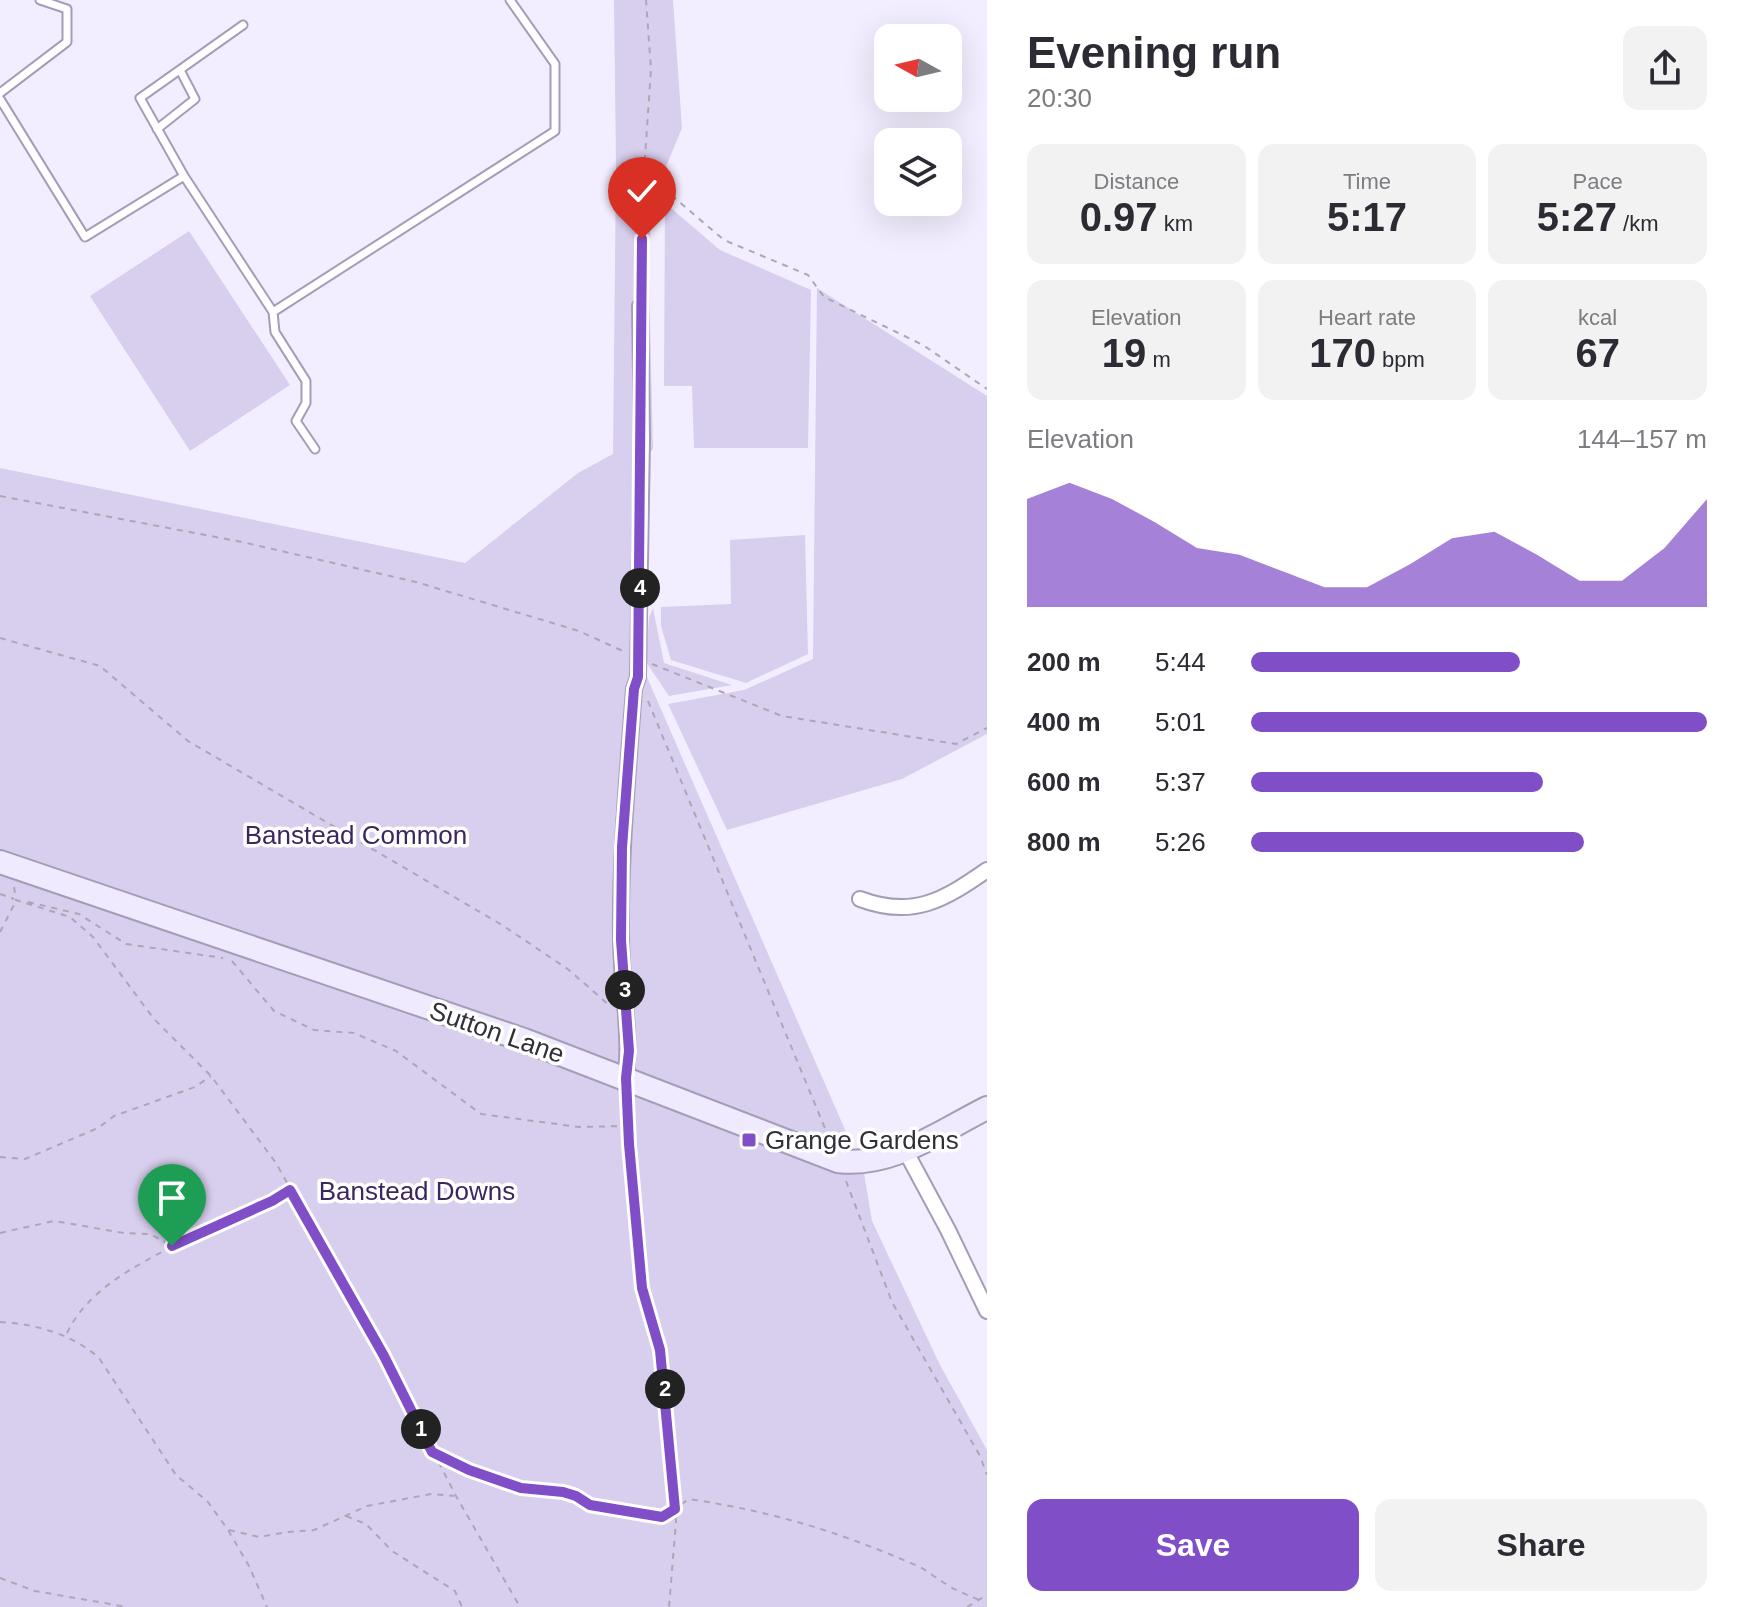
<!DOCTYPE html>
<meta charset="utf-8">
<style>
:root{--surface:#fff;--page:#f2f2f3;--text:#2b2b33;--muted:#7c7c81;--accent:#804ec7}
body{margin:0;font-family:Helvetica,sans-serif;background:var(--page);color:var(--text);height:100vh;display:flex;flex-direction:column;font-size:30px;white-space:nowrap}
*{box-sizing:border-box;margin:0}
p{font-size:26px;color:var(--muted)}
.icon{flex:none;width:44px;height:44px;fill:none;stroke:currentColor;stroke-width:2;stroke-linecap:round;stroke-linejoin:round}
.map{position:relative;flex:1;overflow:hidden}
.side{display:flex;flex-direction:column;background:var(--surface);width:760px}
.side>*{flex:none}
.needle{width:52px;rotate:278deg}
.fabs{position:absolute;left:874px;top:24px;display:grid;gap:16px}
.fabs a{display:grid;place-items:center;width:88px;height:88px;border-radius:16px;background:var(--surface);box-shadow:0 8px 32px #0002;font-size:40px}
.pin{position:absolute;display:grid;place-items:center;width:68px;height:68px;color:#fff;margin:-82px -34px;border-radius:50% 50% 50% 0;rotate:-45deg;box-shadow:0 0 8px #0007}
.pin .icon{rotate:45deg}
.km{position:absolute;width:40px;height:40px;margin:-20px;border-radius:50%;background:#222;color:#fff;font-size:22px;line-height:40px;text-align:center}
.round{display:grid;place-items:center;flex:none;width:84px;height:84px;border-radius:16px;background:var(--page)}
.overview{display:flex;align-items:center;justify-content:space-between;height:136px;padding:0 40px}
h1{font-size:44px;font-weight:700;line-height:60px}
.stats{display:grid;grid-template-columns:repeat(3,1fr);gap:12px;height:136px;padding:8px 40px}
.stats div{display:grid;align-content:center;border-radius:16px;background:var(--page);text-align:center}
.stats b{font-size:40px;font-weight:700}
.stats small{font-size:22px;font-weight:400}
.stats p{font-size:22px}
.chart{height:224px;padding:16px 40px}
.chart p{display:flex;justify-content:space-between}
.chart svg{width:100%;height:144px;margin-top:8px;fill:var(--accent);opacity:.7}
.primary-button{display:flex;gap:16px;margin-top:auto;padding:16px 40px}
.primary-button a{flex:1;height:92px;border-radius:16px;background:var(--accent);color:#fff;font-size:32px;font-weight:700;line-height:92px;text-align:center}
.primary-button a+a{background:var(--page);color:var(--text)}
ul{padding:0 40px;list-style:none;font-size:26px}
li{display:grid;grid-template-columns:128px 96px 1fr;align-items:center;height:60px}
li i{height:20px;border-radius:10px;background:var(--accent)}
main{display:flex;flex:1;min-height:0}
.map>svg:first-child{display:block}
.green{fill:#d8ceed}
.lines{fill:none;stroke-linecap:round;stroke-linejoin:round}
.service-casing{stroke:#a59db7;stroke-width:11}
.minor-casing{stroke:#a59db7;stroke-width:18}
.secondary-casing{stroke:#a59db7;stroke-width:26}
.path{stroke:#aca7b6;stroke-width:2;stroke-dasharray:6 6;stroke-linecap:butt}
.service{stroke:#fff;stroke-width:7}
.minor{stroke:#fff;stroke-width:14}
.secondary{stroke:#f0eafe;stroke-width:22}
.route-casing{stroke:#fff;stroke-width:16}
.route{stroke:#804ec7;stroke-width:10}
.poi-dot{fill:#804ec7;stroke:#fff;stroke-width:3}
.labels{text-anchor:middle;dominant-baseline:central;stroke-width:7;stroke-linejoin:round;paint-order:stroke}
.park-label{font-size:26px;fill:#3c265f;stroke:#fff}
.street-label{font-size:26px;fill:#322f39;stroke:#fff}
.poi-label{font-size:26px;fill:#322f39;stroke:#fff;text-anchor:start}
</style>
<main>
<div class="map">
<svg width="987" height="1607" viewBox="0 0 987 1607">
<rect width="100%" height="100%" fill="#f3eeff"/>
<!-- green -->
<path class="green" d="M614,0H673L682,128L651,203L649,273L653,449L642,461L639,659L864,1173L872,1221L940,1365L987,1450V1607H0V468L465,563L578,473L613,454L616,167Z
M665,203L720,250L811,290L808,448H694L692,386H664Z
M189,231L290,385L190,451L90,296Z
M817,288L987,396V734L902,779L727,830L668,704L744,690L813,659Z
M805,535L808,654L746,683L671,660L661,626V607L731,604L730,540Z
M653,608L664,663L732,685L669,696L646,662L649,618Z"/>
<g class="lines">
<!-- service casing -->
<g class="service-casing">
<path id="service" d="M0,93L67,42V9L40,0
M0,99L85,237L184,176L273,312L275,332L306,381V403L296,421L315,449
M157,129L195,99L180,70
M184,176L140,98L243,25
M273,312L555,131V64L510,0"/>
</g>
<!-- minor casing -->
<g class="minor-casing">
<path id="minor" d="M860,899C913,919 944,900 987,870
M626,1078C631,1030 621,984 621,936C620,854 628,772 634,689L638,677L642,440L640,306
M905,1150L948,1230L987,1311"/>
</g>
<!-- secondary casing -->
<g class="secondary-casing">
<path id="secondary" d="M0,862L524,1040L838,1161C891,1168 941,1131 987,1108"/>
</g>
<!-- path -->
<path class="path" d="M644,172L724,240L808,275L824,297L923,345L987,389
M640,293L644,172L651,69L646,0
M0,496L242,542L416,582L579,631L625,652
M0,638L100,666L188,741L502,925L569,970L610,1006
M652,664L782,716L956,744L987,728
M648,701L829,1138
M14,887L16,900L70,917L93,937L154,1019L211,1076L276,1163L384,1356L456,1496L520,1607
M0,894L14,899
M28,902L79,914L126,944L223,958
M0,932L16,901
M232,961L274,1011L314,1030L354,1033L396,1051L481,1114L579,1127L628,1126
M627,1101L633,1207L642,1288L660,1350L667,1404L676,1522L669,1607
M0,1157L25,1159L98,1128L114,1116L195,1087L211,1076
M846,1181L892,1302L980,1456L987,1475
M0,1233L54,1221L124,1233L150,1234L172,1246L272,1201L288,1191
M0,1322C36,1324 72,1334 99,1358L176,1475L208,1502L228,1530L249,1566L267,1607
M67,1333C87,1291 132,1268 171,1247
M433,1452L469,1470L521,1488L563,1492L576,1496L590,1505L662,1517L689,1499C775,1512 840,1532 920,1567C929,1572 937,1579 946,1584C956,1591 968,1595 979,1600
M346,1516L366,1524L392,1551L455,1591L462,1607
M229,1530L259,1537L288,1532L314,1530L367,1506L431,1494L454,1496
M0,1578L35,1591L127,1607
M967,1607L987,1595"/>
<!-- service -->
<use href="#service" class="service"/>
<!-- minor -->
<use href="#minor" class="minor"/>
<!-- secondary -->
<use href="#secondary" class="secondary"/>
</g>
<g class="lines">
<!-- route casing -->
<g class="route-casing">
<path id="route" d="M172,1246L272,1201L290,1190L384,1356L432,1452L469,1470L521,1488L563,1492L576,1496L590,1505L662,1517L675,1509L660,1350L642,1288L629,1144L626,1078L629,1051L621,940L622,847L634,689L638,677L642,239"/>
</g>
<!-- route -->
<use href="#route" class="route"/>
</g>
<!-- markers -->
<rect class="poi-dot" x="741" y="1132" width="16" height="16" rx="4"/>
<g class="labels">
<!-- park labels -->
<g class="park-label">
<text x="356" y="835">Banstead Common</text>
<text x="417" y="1191">Banstead Downs</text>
</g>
<!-- street labels -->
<g class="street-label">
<text transform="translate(497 1032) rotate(19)">Sutton Lane</text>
</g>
<!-- poi labels -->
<g class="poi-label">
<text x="765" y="1140">Grange Gardens</text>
</g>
</g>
</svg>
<div class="fabs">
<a><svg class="needle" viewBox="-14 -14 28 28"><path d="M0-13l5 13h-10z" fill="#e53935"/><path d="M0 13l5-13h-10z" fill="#7c7c81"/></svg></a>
<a><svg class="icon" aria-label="layers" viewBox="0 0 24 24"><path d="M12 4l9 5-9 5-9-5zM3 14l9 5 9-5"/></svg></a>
</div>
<div class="pin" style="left:172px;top:1246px;background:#1e9e55"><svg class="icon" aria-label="arrive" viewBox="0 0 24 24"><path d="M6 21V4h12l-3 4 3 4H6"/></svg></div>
<div class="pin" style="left:642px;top:239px;background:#d93025"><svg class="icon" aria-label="check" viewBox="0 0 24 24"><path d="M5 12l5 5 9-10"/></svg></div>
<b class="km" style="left:421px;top:1429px">1</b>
<b class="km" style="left:665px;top:1389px">2</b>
<b class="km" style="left:625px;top:990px">3</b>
<b class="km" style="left:640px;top:588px">4</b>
</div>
<section class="side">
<div class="overview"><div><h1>Evening run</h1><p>20:30</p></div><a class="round"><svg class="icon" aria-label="share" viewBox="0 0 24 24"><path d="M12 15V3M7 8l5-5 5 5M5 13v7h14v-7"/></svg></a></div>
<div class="stats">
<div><p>Distance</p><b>0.97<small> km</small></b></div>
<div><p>Time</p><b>5:17</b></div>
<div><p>Pace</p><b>5:27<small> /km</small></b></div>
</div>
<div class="stats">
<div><p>Elevation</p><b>19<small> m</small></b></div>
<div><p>Heart rate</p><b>170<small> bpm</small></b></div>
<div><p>kcal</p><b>67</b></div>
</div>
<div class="chart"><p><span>Elevation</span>144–157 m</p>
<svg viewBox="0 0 160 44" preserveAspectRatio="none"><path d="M0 44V11L10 6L20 11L30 18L40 26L50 28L60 33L70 38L80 38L90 31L100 23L110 21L120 28L130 36L140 36L150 26L160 11V44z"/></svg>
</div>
<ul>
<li><b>200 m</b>5:44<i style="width:59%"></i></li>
<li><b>400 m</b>5:01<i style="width:100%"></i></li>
<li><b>600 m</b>5:37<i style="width:64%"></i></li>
<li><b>800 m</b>5:26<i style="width:73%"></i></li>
</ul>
<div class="primary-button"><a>Save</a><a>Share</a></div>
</section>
</main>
